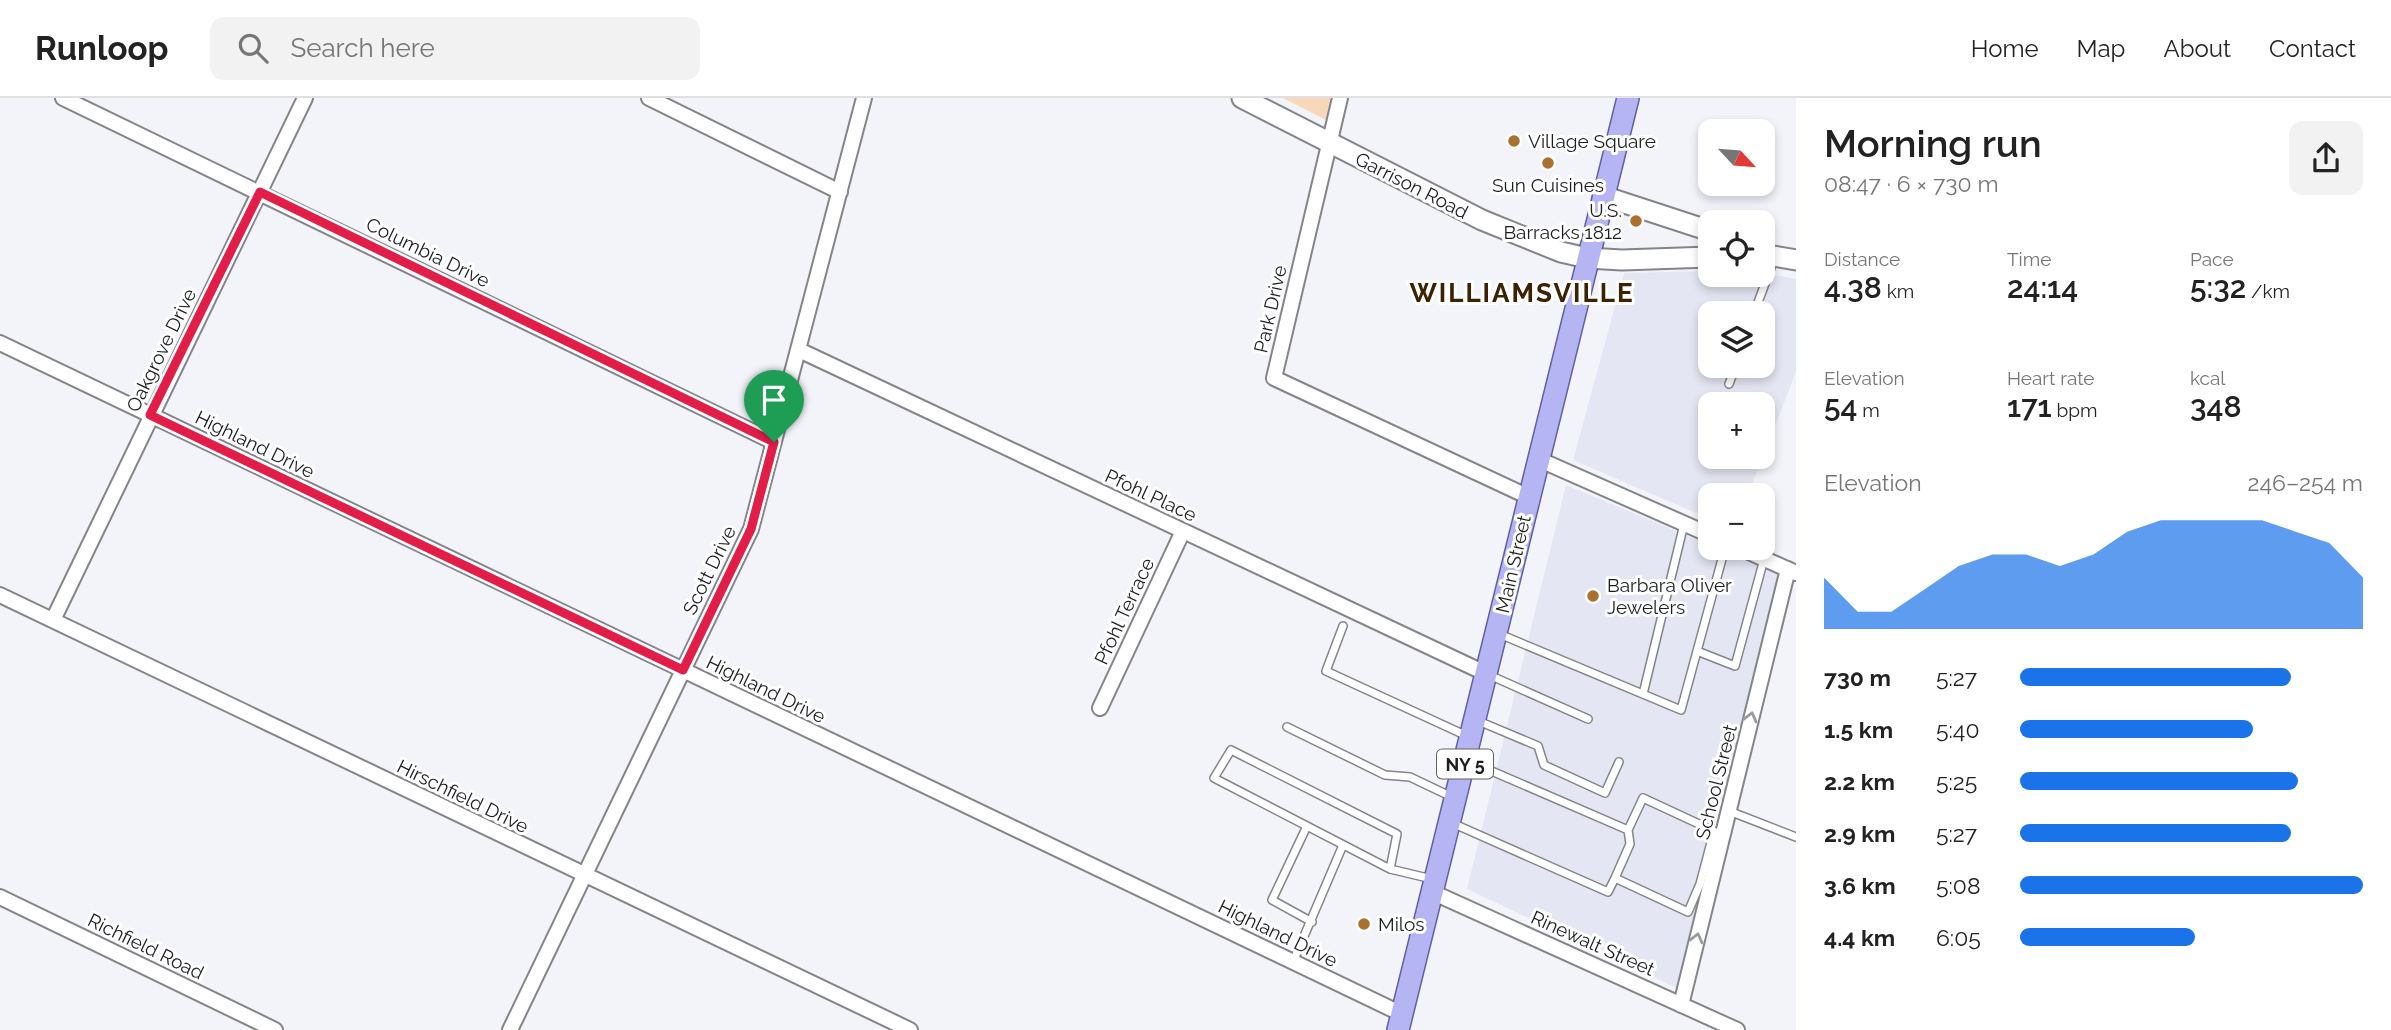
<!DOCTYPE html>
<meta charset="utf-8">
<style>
:root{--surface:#fff;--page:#f2f2f2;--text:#222;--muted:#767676;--line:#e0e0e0;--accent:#1a73e8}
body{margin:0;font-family:Raleway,sans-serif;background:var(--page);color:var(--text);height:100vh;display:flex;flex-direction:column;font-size:26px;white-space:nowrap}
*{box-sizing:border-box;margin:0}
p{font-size:23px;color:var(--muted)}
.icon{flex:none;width:38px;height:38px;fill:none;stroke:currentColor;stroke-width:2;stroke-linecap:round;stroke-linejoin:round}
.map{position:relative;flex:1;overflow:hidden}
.sheet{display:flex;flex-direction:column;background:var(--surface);width:595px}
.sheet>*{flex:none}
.needle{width:46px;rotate:116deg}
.buttons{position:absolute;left:1698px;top:21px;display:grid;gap:14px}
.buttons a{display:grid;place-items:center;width:77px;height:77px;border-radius:14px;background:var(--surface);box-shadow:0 4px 10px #0003;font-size:35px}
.pin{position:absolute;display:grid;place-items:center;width:60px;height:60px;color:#fff;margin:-72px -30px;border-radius:50% 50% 50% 0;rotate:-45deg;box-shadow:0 0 7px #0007}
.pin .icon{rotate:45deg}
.round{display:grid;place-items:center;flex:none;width:74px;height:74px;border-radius:14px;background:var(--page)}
.head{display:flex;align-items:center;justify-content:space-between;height:119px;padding:0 28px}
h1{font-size:38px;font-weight:600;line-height:52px}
.figures{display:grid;grid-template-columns:repeat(3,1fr);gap:10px;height:119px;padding:7px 28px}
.figures div{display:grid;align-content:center}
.figures b{font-size:30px;font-weight:600}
.figures small{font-size:19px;font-weight:400}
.figures p{font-size:19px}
.chart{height:196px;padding:14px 28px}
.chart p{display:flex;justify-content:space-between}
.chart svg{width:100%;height:126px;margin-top:7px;fill:var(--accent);opacity:.7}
ul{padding:0 28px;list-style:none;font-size:23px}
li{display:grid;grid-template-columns:112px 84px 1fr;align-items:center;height:52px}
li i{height:18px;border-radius:9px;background:var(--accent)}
header{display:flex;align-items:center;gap:42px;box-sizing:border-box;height:98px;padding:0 35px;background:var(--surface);border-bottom:2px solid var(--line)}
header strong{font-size:33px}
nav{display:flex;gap:38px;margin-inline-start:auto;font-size:24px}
.search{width:490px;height:63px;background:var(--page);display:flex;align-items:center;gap:18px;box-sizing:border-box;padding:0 24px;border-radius:14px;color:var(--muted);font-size:26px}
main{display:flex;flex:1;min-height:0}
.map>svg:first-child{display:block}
.built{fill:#e4e6f3;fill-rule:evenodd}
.green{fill:#f8d8b9}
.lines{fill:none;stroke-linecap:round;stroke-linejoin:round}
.lane-casing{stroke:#848489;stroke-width:10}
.street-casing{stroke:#848489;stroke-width:18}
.secondary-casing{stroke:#848489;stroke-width:23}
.primary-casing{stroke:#5f60a4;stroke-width:24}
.lane{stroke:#fff;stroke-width:7}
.street{stroke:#fff;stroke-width:14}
.secondary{stroke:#fff;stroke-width:19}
.primary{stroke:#b5b5f3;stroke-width:21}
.oneway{stroke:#999a9b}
.route-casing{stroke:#fff;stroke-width:14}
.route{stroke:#e11d48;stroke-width:9}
.poi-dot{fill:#a9702e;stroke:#fff;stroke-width:2.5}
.labels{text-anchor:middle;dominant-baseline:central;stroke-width:6;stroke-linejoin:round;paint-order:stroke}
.shield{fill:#fff;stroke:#616263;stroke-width:2}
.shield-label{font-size:18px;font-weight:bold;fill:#1d1e20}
.poi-label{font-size:19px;fill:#1d1e20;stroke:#fff;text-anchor:start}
.street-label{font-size:19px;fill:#1d1e20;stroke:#fff}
.district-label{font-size:26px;font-weight:bold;letter-spacing:2px;fill:#3d2202;stroke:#fff}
</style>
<header>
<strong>Runloop</strong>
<div class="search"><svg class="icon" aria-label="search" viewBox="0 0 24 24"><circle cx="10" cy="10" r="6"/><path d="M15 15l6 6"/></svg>Search here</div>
<nav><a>Home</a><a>Map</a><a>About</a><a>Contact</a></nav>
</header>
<main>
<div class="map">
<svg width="1796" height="932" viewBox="0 0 1796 932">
<rect width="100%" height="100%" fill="#f3f4fa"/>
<!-- built -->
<path class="built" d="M1710,173V177L1762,175L1796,181V274L1748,397H1710V421L1573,362L1624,175ZM1710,215H1762V268H1710ZM1710,306H1762V359H1710Z
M1566,387L1710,447V450L1781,477L1677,890L1467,791Z"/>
<!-- green -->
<path class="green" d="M1283,0H1331L1326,22Z"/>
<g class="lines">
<!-- lane casing -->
<g class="lane-casing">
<path id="lane" d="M1754,215L1775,159
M1729,286L1736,268
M1343,528L1326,573L1467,638
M1497,535L1681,612L1725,450
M1697,553L1735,568L1764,461
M1487,576L1588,621
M1643,596L1684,426
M1476,622L1538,648L1544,667L1605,695L1619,664
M1287,629L1385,677L1410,679L1452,699
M1729,713L1796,739
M1452,725L1608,794L1615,780L1688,814L1700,786L1714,733L1643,700L1628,732L1466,662
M1307,728L1272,802L1312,824
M1390,771L1214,680L1231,652L1397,736L1390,771L1432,781
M1615,780L1630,746L1628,732
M1293,864L1343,747"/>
</g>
<!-- street casing -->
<g class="street-casing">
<path id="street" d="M63,0L774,344
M649,0L840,94
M1340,0L1274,280L1529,399
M0,245L1402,916
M799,252L1487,576
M1538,361L1710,437
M1740,450L1796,475
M0,497L910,932
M53,522L305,0
M1100,610L1183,433
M1432,794L1737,932
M0,799L275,932
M1681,907L1788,471
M510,932L751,431L864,0"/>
</g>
<!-- secondary casing -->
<g class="secondary-casing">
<path id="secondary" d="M1242,0L1482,122L1561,154L1587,160L1622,162L1710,159
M1603,98L1710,133
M1762,156L1796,162"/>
</g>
<!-- primary casing -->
<g class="primary-casing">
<path id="primary" d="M1398,932L1628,0"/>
</g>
<!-- lane -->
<use href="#lane" class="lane"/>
<!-- street -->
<use href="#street" class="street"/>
<!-- secondary -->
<use href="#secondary" class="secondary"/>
<!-- primary -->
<use href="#primary" class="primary"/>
</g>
<!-- one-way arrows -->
<defs><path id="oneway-chevron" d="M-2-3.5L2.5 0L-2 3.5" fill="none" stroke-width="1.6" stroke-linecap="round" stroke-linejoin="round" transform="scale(1.75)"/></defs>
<g class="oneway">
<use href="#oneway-chevron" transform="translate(1751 619) rotate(-76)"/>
<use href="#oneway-chevron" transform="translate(1697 840) rotate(-76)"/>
</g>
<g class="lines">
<!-- route casing -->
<g class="route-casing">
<path id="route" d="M260,94L774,344L751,431L683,572L150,317Z"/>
</g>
<!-- route -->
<use href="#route" class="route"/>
</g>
<!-- markers -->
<g class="poi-dot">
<circle cx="1514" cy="43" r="7"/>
<circle cx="1548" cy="65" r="7"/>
<circle cx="1636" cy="123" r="7"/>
<circle cx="1593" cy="498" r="7"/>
<circle cx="1364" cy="826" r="7"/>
</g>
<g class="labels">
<!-- shield labels -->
<rect class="shield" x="1437" y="651.5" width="56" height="29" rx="5"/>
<g class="shield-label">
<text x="1465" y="666">NY 5</text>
</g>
<!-- poi labels -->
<g class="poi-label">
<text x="1528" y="43">Village Square</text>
<text x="1548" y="87" text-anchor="middle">Sun Cuisines</text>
<text x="1622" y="112" text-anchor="end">U.S.<tspan x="1622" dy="22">Barracks 1812</tspan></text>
<text x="1607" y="487">Barbara Oliver<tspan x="1607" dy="22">Jewelers</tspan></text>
<text x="1378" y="826">Milos</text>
</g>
<!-- street labels -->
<g class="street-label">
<text transform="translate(1412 87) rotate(27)">Garrison Road</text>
<text transform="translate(428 154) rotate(26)">Columbia Drive</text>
<text transform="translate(1270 211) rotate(-77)">Park Drive</text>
<text transform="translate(161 252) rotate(-64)">Oakgrove Drive</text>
<text transform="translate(255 346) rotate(26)">Highland Drive</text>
<text transform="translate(1151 397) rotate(25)">Pfohl Place</text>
<text transform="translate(1513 466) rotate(-77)">Main Street</text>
<text transform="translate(709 472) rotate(-64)">Scott Drive</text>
<text transform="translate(1124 513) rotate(-65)">Pfohl Terrace</text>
<text transform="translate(766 591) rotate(26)">Highland Drive</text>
<text transform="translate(1716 684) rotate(-76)">School Street</text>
<text transform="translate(463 698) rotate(26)">Hirschfield Drive</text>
<text transform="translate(1278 835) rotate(26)">Highland Drive</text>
<text transform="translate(1593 845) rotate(24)">Rinewalt Street</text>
<text transform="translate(146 848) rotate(26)">Richfield Road</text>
</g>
<!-- district labels -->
<g class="district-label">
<text x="1522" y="195">WILLIAMSVILLE</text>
</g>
</g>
</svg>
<div class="buttons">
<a><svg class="needle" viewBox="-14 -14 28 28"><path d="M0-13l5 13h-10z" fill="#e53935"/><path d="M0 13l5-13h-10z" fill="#767676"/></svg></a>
<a><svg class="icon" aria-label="locate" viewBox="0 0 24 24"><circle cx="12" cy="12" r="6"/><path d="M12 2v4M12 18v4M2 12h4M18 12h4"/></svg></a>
<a><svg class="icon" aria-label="layers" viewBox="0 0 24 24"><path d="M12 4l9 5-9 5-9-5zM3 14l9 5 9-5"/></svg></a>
<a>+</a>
<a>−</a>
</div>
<div class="pin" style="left:774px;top:344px;background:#1e9e55"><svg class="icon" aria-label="arrive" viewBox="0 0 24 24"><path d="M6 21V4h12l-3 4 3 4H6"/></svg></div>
</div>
<section class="sheet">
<div class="head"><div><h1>Morning run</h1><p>08:47 · 6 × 730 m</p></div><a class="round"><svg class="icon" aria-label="share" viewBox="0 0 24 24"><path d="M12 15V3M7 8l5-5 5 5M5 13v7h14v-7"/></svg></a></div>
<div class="figures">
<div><p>Distance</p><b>4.38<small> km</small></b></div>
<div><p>Time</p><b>24:14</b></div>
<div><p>Pace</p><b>5:32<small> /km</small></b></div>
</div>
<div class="figures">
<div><p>Elevation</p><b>54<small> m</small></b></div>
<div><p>Heart rate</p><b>171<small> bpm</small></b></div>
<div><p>kcal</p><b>348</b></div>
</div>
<div class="chart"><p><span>Elevation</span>246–254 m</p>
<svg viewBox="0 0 160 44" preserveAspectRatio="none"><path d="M0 44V26L10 38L20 38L30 30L40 22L50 18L60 18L70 22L80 18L90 10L100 6L110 6L120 6L130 6L140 10L150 14L160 26V44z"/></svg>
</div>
<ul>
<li><b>730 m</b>5:27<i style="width:79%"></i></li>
<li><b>1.5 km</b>5:40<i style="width:68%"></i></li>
<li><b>2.2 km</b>5:25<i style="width:81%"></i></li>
<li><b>2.9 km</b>5:27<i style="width:79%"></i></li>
<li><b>3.6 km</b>5:08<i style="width:100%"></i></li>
<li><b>4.4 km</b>6:05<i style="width:51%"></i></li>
</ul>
</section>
</main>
